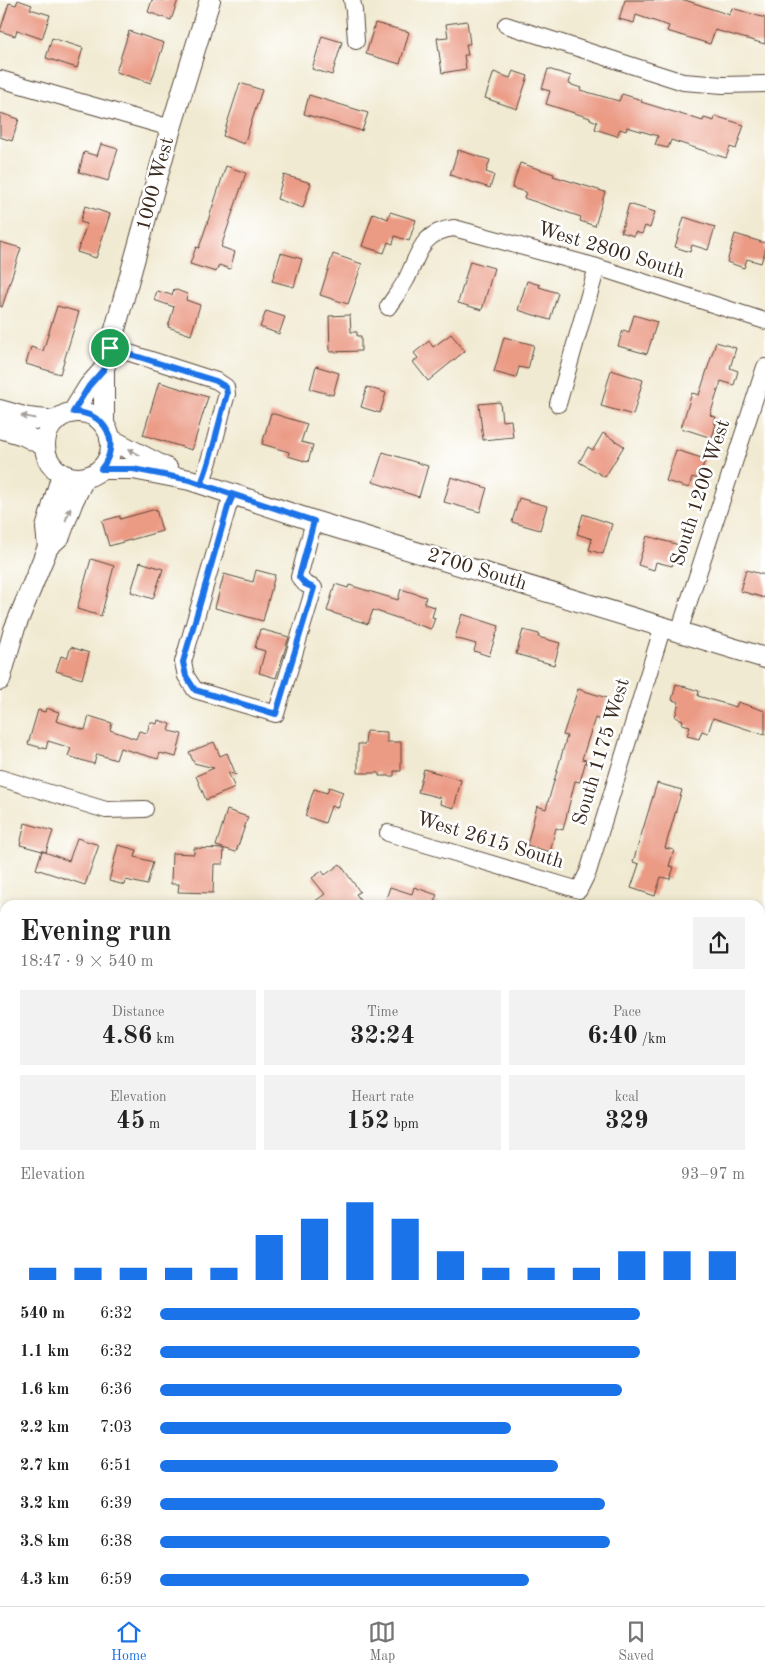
<!DOCTYPE html>
<meta charset="utf-8">
<style>
:root{--surface:#fff;--page:#f2f2f2;--text:#222;--muted:#767676;--line:#e0e0e0;--accent:#1a73e8}
body{margin:0;font-family:"Old Standard TT",serif;background:var(--page);color:var(--text);height:100vh;display:flex;flex-direction:column;font-size:19px;white-space:nowrap}
*{box-sizing:border-box;margin:0}
p{font-size:16px;color:var(--muted)}
.icon{flex:none;width:28px;height:28px;fill:none;stroke:currentColor;stroke-width:2;stroke-linecap:round;stroke-linejoin:round}
.map{position:relative;flex:1;overflow:hidden}
.details{position:absolute;left:0px;top:900px;width:765px;height:706px;display:flex;flex-direction:column;background:var(--surface);border-radius:15px 15px 0 0;box-shadow:0 2px 8px #0003}
.details>*{flex:none}
.pin{position:absolute;display:grid;place-items:center;width:42px;height:42px;color:#fff;margin:-21px;border:2px solid #fff;border-radius:50%;box-shadow:0 1px 5px #0007}
.round{display:grid;place-items:center;flex:none;width:52px;height:52px;border-radius:0px;background:var(--page)}
.summary{display:flex;align-items:center;justify-content:space-between;height:85px;padding:0 20px}
h1{font-size:28px;font-weight:600;line-height:38px}
.metrics{display:grid;grid-template-columns:repeat(3,1fr);gap:8px;height:85px;padding:5px 20px}
.metrics div{display:grid;align-content:center;border-radius:0px;background:var(--page);text-align:center}
.metrics b{font-size:25px;font-weight:600}
.metrics small{font-size:14px;font-weight:400}
.metrics p{font-size:14px}
.chart{height:140px;padding:10px 20px}
.chart p{display:flex;justify-content:space-between}
.chart svg{width:100%;height:90px;margin-top:5px;stroke:var(--accent);stroke-width:6}
ul{padding:0 20px;list-style:none;font-size:16px}
li{display:grid;grid-template-columns:80px 60px 1fr;align-items:center;height:38px}
li i{height:12px;border-radius:6px;background:var(--accent)}
.tab-bar{display:flex;justify-content:space-around;align-items:center;height:70px;border-top:1px solid var(--line);background:var(--surface);font-size:14px;color:var(--muted)}
.tab-bar a{display:grid;justify-items:center;gap:2px}
.tab-bar .current{color:var(--accent)}
.map>svg:first-child{display:block}
.green{fill:#75ce94;stroke:#587c59}
.building{fill:#eb9a84}
.lines{fill:none;stroke-linecap:round;stroke-linejoin:round}
.minor-casing{stroke:#564739;stroke-width:18}
.major-casing{stroke:#564739;stroke-width:22}
.path{stroke:#564739;stroke-width:2.5;stroke-dasharray:1 4;stroke-linecap:butt}
.minor{stroke:#fff;stroke-width:16}
.major{stroke:#fff;stroke-width:20}
.oneway{fill:#a79f9a}
.route-casing{stroke:#fff;stroke-width:10}
.route{stroke:#1a73e8;stroke-width:6}
.labels{text-anchor:middle;dominant-baseline:central;stroke-width:5;stroke-linejoin:round;paint-order:stroke}
.street-label{font-size:20px;fill:#3b2a1e;stroke:#fff}
</style>
<div class="map">
<svg width="765" height="1606" viewBox="0 0 765 1606">
<rect width="100%" height="100%" fill="#fff"/>
<filter id="ink" filterUnits="userSpaceOnUse"><feTurbulence type="fractalNoise" baseFrequency=".02" numOctaves="2"/><feDisplacementMap in="SourceGraphic" scale="10" xChannelSelector="R" yChannelSelector="G"/><feConvolveMatrix kernelMatrix="1 2 1 2 8 2 1 2 1" color-interpolation-filters="sRGB"/></filter>
<filter id="wash" filterUnits="userSpaceOnUse"><feTurbulence type="fractalNoise" baseFrequency=".0096" numOctaves="4" result="noise"/><feDisplacementMap in="SourceGraphic" scale="20" xChannelSelector="R" yChannelSelector="G"/><feGaussianBlur stdDeviation="1.12" result="paint"/><feColorMatrix in="noise" values="0 0 0 0 0 0 0 0 0 0 0 0 0 0 0 0 0 1.4 0 .05"/><feComposite in="paint" operator="in"/></filter>
<g filter="url(#wash)">
<rect width="100%" height="100%" fill="#f1ead2"/>
<!-- green -->
<path class="green" d="M0,1410L5,1411V1601H73L78,1606H0Z"/>
<g id="blocks">
<!-- building -->
<path class="building" d="M18,0L32,5L30,9L50,15L42,39L17,30L15,36L0,31L9,3L16,5Z
M152,0H178L171,20L148,12Z
M625,0H685L730,15L732,8L765,18V44L715,30L710,44L667,31L669,26L636,15L634,23L619,19Z
M467,21L470,44H466L468,55H464L466,69L442,73L437,38L448,37L446,24Z
M375,23L409,32L400,64L366,54Z
M129,31L164,43L151,83L116,72Z
M322,36L342,42L332,75L312,69Z
M52,38L83,48L77,68L46,58Z
M548,69L571,76L569,84L581,88L580,90L619,101L622,94L642,100L641,102L703,121L704,118L714,121L715,116L744,125L736,149L730,147L726,158L671,140L668,148L655,145L658,136L627,127L626,131L620,129L617,136L595,129L597,122L590,119V118L546,104L550,91L542,89Z
M513,71L528,76L517,109L485,98L494,72L510,78Z
M240,83L262,90L244,144L223,136Z
M309,95L368,113L362,131L304,114Z
M0,113L19,119L12,141L0,137Z
M101,144L118,149L108,181L79,172L84,152L97,156Z
M458,150L490,160L486,172L494,175L490,188L450,175Z
M520,163L554,174L553,176L605,192L595,226L580,221L581,217L524,198L526,192L512,188Z
M226,166L246,173L221,247L235,252L230,269L219,265L216,272L190,264L196,247L199,248Z
M284,175L311,183L303,208L277,199Z
M629,204L655,212L650,228L645,226L642,234L635,232L634,236L621,232Z
M85,206L110,214L96,258L77,252L87,224L80,222Z
M390,212L416,220L409,241L395,236L393,244L388,242L384,253L362,246L373,213L388,219Z
M684,217L715,227L708,250L692,245L690,252L675,247Z
M735,234L765,243V251L761,263L747,259L744,268L727,262Z
M0,242L21,248L2,307L0,306Z
M281,253L302,259L294,287L272,281Z
M333,254L362,264L348,304L320,295Z
M470,261L494,268L482,310L458,303Z
M527,281L540,285L539,287L558,293L550,320L518,310Z
M174,289L187,294L186,300L200,305L191,335L168,327L174,307L154,300L157,291L172,295Z
M57,306L79,312L60,374L26,364L31,347L43,351Z
M266,311L285,317L279,334L260,327Z
M350,315L351,332H357V336H361V351L330,352L329,316Z
M634,315L657,322L647,354L618,346L623,330L629,332Z
M451,334L465,351L428,381L413,362L418,358L414,353L429,341L433,347Z
M504,337L534,345L528,369L519,367L516,378L494,372Z
M716,342L736,348L730,368L738,371L734,385L721,381L710,415L716,417L714,423L716,424L712,438L681,428L692,393L699,395Z
M316,366L339,373L333,395L310,389Z
M611,370L643,380L633,415L601,406Z
M159,382L208,397L192,450L143,435Z
M367,387L386,393L380,413L361,407Z
M500,402L502,421L511,420L513,437L483,440L479,404Z
M271,413L307,424L301,442L313,445L308,462L288,456L289,452L262,444Z
M603,433L624,446L605,477L579,462L588,447L593,450Z
M676,450L705,459L699,479L692,477L689,488L666,481Z
M383,452L428,466L419,497L373,482Z
M451,477L487,488L480,512L444,502Z
M519,498L547,506L540,530L512,522Z
M156,509L162,531L109,546L102,521L120,516V519Z
M583,514L612,524L603,554L589,550L592,539L577,534Z
M647,536L679,545L672,566L656,562L654,570L638,565Z
M91,559L114,566L101,616L77,609Z
M140,562L163,569L153,599L131,592Z
M256,570L275,575L263,621L215,608L224,574L253,582Z
M746,570L765,575V598L740,591Z
M335,584L348,588L349,585L398,600L401,589L426,597L424,604L435,607L432,617L435,618L431,629L373,610L368,624L327,611Z
M462,614L499,626L489,656L474,651L476,644L455,638Z
M260,629L289,637L276,678L259,673L265,651L255,648Z
M523,630L539,634L538,637L560,643L554,665L516,654Z
M71,647L89,653L82,679L56,671L61,656L67,658Z
M676,684L699,691L698,696L736,707L738,702L765,711V735L713,718L708,733L702,731L699,739L687,736L690,726L682,724L683,720L675,717L679,702L672,700Z
M578,689L607,698L600,720L595,718L582,759L586,760L580,782L575,781L563,830L556,828L550,852L527,845L537,806L546,809L567,736L563,735Z
M46,708L59,712L56,721L85,730L89,716L112,723L110,730L136,739L139,731L147,733L150,722L157,724L158,720L171,724L169,731L182,734L176,757L160,753L158,759L120,748L116,760L97,754L94,764L68,756L71,748L48,741L46,749L28,744L38,710L45,712Z
M366,731L387,732V742H401V771H394V776H379V773H358V744H365Z
M214,742L220,756L227,753L236,775L228,772L235,788L206,800L196,776L214,768L194,763L189,752Z
M424,769L461,780L454,808L440,804L441,798L418,792Z
M657,783L682,790L665,848L674,850L669,866L674,867L670,879L661,877L655,896L631,888L639,864L633,862Z
M329,787L343,792L337,808L331,806L325,823L305,816L314,789L327,793Z
M227,810L248,817L236,852L216,846Z
M25,823L53,831L46,852L20,845Z
M77,838L99,845L85,885L36,869L42,851L69,861Z
M118,845L137,850L135,857L153,862L147,885L126,880L125,885L109,881Z
M194,848L224,849L223,864H214L213,893L178,892L179,884H171L172,853L194,854Z
M340,864L360,892L356,894L364,905H310L325,894L312,878L322,871L325,875Z
M390,887L412,894L414,887L437,895L434,901L439,903V905H384Z"/>
</g>
</g>
<g filter="url(#ink)">
<use href="#blocks" fill-opacity="0" stroke="#564739" stroke-width="1"/>
<g class="lines">
<!-- minor casing -->
<g class="minor-casing">
<path id="minor" d="M352,0L354,11L356,41
M506,25L683,82L723,85L765,84
M0,79L171,128
M388,307C394,298 401,289 406,280C419,255 420,232 454,228L597,267L765,321
M111,347L217,381L226,387L227,394C218,424 213,455 201,484
M558,404L597,267
M233,495L228,507L183,662L186,676L195,690L276,714L314,588L305,584L299,577L314,521
M679,632L765,367
M0,778L106,810L145,809
M388,833L579,890L588,872L663,626
M0,1051L5,1053
M0,1074L5,1075
M0,1308L5,1310
M760,1311L765,1316"/>
</g>
<!-- major casing -->
<g class="major-casing">
<path id="major" d="M0,410L28,418L56,421
M73,412L89,386L104,369
M45 445a33 33 0 1 1 66 0a33 33 0 1 1-66 0Z
M104,424V369L171,128L210,0
M0,428L23,435L45,446
M110,439L168,469
M101,469H133L190,480L314,521L765,658
M48,547L46,528L62,474
M0,680L14,630L48,547L60,536L73,501L85,477"/>
</g>
<!-- path -->
<path class="path" d="M0,1437H5
M0,1595L5,1597
M14,1601L25,1606"/>
<!-- minor -->
<use href="#minor" class="minor"/>
<!-- major -->
<use href="#major" class="major"/>
</g>
<!-- one-way arrows -->
<defs><path id="oneway-solid" d="M-6-.8H1V-3.2L6.5 0L1 3.2V.8H-6Z" transform="scale(1.25)"/></defs>
<g class="oneway">
<use href="#oneway-solid" transform="translate(28 417) rotate(-169)"/>
<use href="#oneway-solid" transform="translate(134 452) rotate(-152)"/>
<use href="#oneway-solid" transform="translate(68 514) rotate(-70)"/>
</g>
</g>
<g class="lines" filter="url(#ink)">
<!-- route casing -->
<g class="route-casing">
<path id="route" d="M110,348L104,369L89,386L73,412C106,412 122,443 101,469H133L190,480L233,495L228,507L183,662L186,676L195,690L276,714L314,588L305,584L299,577L314,521L201,484C213,455 218,424 227,394L226,387L216,381L110,348"/>
</g>
<!-- route -->
<use href="#route" class="route"/>
</g>
<g class="labels">
<!-- street labels -->
<g class="street-label">
<text transform="translate(156 184) rotate(-75)">1000 West</text>
<text transform="translate(611 251) rotate(17)">West 2800 South</text>
<text transform="translate(701 493) rotate(-72)">South 1200 West</text>
<text transform="translate(477 570) rotate(17)">2700 South</text>
<text transform="translate(602 752) rotate(-73)">South 1175 West</text>
<text transform="translate(490 841) rotate(17)">West 2615 South</text>
</g>
</g>
</svg>
<div class="pin" style="left:110px;top:348px;background:#1e9e55"><svg class="icon" aria-label="arrive" viewBox="0 0 24 24"><path d="M6 21V4h12l-3 4 3 4H6"/></svg></div>
<section class="details">
<div class="summary"><div><h1>Evening run</h1><p>18:47 · 9 × 540 m</p></div><a class="round"><svg class="icon" aria-label="share" viewBox="0 0 24 24"><path d="M12 15V3M7 8l5-5 5 5M5 13v7h14v-7"/></svg></a></div>
<div class="metrics">
<div><p>Distance</p><b>4.86<small> km</small></b></div>
<div><p>Time</p><b>32:24</b></div>
<div><p>Pace</p><b>6:40<small> /km</small></b></div>
</div>
<div class="metrics">
<div><p>Elevation</p><b>45<small> m</small></b></div>
<div><p>Heart rate</p><b>152<small> bpm</small></b></div>
<div><p>kcal</p><b>329</b></div>
</div>
<div class="chart"><p><span>Elevation</span>93–97 m</p>
<svg viewBox="0 0 160 44" preserveAspectRatio="none"><path d="M5 44V38M15 44V38M25 44V38M35 44V38M45 44V38M55 44V22M65 44V14M75 44V6M85 44V14M95 44V30M105 44V38M115 44V38M125 44V38M135 44V30M145 44V30M155 44V30"/></svg>
</div>
<ul>
<li><b>540 m</b>6:32<i style="width:82%"></i></li>
<li><b>1.1 km</b>6:32<i style="width:82%"></i></li>
<li><b>1.6 km</b>6:36<i style="width:79%"></i></li>
<li><b>2.2 km</b>7:03<i style="width:60%"></i></li>
<li><b>2.7 km</b>6:51<i style="width:68%"></i></li>
<li><b>3.2 km</b>6:39<i style="width:76%"></i></li>
<li><b>3.8 km</b>6:38<i style="width:77%"></i></li>
<li><b>4.3 km</b>6:59<i style="width:63%"></i></li>
</ul>
</section>
</div>
<nav class="tab-bar">
<a class="current"><svg class="icon" aria-label="home" viewBox="0 0 24 24"><path d="M3 11l9-7 9 7M6 9v11h12V9"/></svg>Home</a>
<a><svg class="icon" aria-label="map" viewBox="0 0 24 24"><path d="M3 6l6-2 6 2 6-2v14l-6 2-6-2-6 2zM9 4v14M15 6v14"/></svg>Map</a>
<a><svg class="icon" aria-label="saved" viewBox="0 0 24 24"><path d="M7 4h10v16l-5-4-5 4z"/></svg>Saved</a>
</nav>
